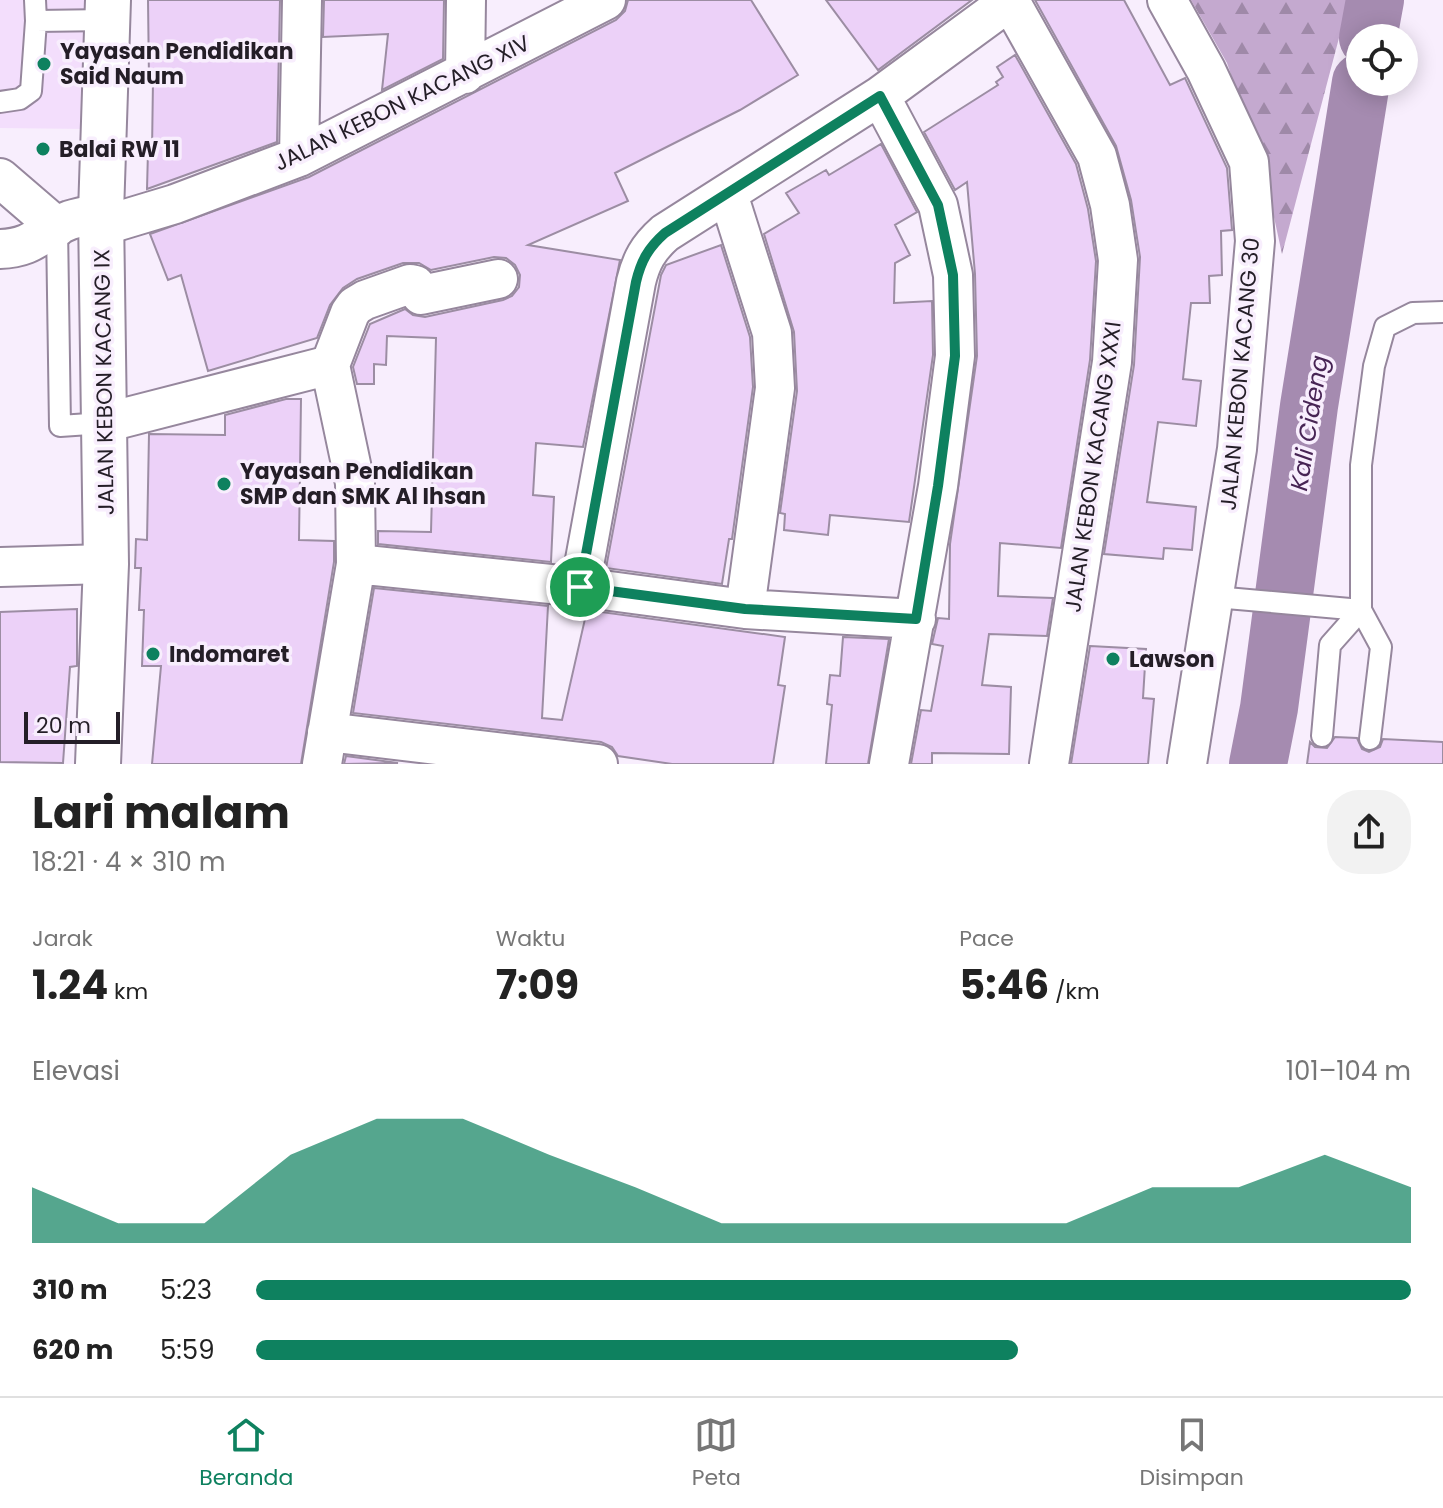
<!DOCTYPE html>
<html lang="id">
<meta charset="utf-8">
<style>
:root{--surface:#fff;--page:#f2f2f2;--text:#222;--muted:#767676;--line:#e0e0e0;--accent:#0e815f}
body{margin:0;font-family:Poppins,sans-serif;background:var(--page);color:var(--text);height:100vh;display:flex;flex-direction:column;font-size:30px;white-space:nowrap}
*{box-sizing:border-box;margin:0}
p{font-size:26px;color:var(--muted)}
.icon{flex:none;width:44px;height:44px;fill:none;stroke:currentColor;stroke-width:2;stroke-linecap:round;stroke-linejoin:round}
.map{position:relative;height:764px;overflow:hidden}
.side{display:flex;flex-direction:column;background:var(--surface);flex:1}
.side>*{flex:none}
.fabs{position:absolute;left:1346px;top:24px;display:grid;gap:16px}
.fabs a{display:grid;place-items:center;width:72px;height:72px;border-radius:50%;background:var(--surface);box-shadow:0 4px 20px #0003;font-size:40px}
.scale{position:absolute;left:24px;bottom:20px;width:96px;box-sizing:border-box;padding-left:8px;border:4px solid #241e27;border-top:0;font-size:22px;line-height:28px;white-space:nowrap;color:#241e27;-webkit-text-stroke:6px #f8eefd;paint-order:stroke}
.pin{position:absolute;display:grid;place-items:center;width:68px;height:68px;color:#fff;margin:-34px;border:4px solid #fff;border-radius:50%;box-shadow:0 2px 8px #0007}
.round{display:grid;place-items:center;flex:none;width:84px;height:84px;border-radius:32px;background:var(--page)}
.overview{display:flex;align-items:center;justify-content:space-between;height:136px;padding:0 32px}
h1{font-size:44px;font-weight:700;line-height:60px}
.stats{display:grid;grid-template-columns:repeat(3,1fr);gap:12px;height:136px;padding:8px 32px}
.stats div{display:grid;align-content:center}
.stats b{font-size:40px;font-weight:700}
.stats small{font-size:22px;font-weight:400}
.stats p{font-size:22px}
.chart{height:224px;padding:16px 32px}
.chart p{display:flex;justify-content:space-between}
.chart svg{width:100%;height:144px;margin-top:8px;fill:var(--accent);opacity:.7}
ul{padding:0 32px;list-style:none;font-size:26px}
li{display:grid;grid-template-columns:128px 96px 1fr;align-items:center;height:60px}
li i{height:20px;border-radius:10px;background:var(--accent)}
.tab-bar{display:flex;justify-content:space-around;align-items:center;height:112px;border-top:2px solid var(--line);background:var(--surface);font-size:22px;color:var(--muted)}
.tab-bar a{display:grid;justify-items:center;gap:4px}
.tab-bar .selected{color:var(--accent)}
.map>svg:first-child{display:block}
.built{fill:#f3defc}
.forest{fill:url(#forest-firs)}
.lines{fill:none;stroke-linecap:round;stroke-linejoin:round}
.river{stroke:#a58bb0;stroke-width:58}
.building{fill:#ecd1f8;stroke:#9c8da3;stroke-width:2}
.lane-casing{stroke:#96879d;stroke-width:24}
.street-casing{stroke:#96879d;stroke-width:42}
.secondary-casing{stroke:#96879d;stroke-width:48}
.lane{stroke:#fff;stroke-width:20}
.street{stroke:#fff;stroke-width:38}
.secondary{stroke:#fff;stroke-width:44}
.route-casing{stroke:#fff;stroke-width:16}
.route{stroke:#0e815f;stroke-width:10}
.poi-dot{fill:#0e815f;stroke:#f8eefd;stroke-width:3}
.labels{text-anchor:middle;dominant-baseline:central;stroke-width:7;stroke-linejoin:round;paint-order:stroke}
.poi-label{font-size:22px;font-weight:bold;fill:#241e27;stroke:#f8eefd;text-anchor:start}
.street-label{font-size:22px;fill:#241e27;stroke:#f8eefd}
.water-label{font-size:24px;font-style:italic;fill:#472454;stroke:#f8eefd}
</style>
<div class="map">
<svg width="1443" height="764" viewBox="0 0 1443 764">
<defs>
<pattern id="forest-firs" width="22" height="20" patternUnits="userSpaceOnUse" patternTransform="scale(2)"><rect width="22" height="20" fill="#c4a9cf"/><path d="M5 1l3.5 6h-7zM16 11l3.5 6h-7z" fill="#9f89a8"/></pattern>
</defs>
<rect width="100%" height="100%" fill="#f8eefd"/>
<!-- built -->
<path class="built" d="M0,0H88V129L0,128Z"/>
<!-- forest -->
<path class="forest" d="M1191,0H1349L1282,254L1264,171L1227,63Z"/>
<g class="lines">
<!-- river -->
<path class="river" d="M1368,38L1375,0
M1258,764L1269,708L1309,406L1361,82"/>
</g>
<!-- building -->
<path class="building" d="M148,0H280L277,142L147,189L148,151H152L153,80H149Z
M324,0H444L443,59L382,90L388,34L323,37Z
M628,0H751L798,75L740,110L615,173L628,201L528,245L620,260L583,447L536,443L533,495L554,497L551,562L378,544V531L431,532L436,338L387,336L386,365L374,364V384H357L353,367L370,324L405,309L413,315L425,317L503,300L512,296L519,287L520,275L515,265L506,258L494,257L431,270L419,263H403L357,279L343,288L330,305L317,338L208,371L181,275L168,280L150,234L309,177L616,20L625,11Z
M826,0H972L878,70Z
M1035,0H1124L1170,85L1185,78L1227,168L1232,230L1221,231L1222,275L1209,276L1210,303H1191L1183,379L1201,381L1196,426L1158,422L1147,502L1196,507L1192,550L1164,548L1163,559L1104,554L1134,365L1140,257L1131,200L1116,146Z
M1015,55L1076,164L1088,209L1096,261L1090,360L1061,548L1000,543L998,596L1053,598L1047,636L989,634L982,685L1011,687L1009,754L932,753V764H911L921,710L931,711L943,646L932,644L938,618L949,619L950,544L977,356L975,274L967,182L955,190L924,132L998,85L996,82L1003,77L997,67Z
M881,144L917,212L895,225L910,255L895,263L894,303L932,301L933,355L909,522L830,515L828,535L784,530L785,514L780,513L797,391L794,332L764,234L799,213L786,193L826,170L829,175Z
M721,245L750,337L753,387L732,539H729L722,584L606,568L661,275L666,265Z
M286,399H301L299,540L334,541V562L301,764H152L161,666H142L144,610H139L141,568H135L136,539L147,540L149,434L225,435V415Z
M374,588L548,606L542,718L562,720L587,610L785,637L778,685L785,686L773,764H672L618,756L612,747L601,742L353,713Z
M77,609V666L70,667L63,763L0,762V612Z
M843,637L889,639L868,764H826L832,705L827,704L830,675L840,676Z
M1090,646L1146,649L1143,698L1154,699L1148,764H1071Z
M1335,737L1357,738L1362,749L1369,752L1380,747L1383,739L1443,742V764H1307L1310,742L1315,747L1327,748Z
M346,756L398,763L344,764Z"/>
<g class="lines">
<!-- lane casing -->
<g class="lane-casing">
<path id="lane" d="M35,0L36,21L108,20
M0,102L20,99L31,91L36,21
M57,227L60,426L104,423
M1215,597L1361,610
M1322,736L1330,645L1361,610
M1370,739L1381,647L1361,610V465L1374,366L1385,327L1413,313L1443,312"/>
</g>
<!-- street casing -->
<g class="street-casing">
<path id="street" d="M1167,0L1206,70L1249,162L1255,241L1237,449L1187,764
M1010,1L1097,156L1110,205L1118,260L1112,362L1049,764
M465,74L466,0
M880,96L938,205L953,275L955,356L938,486L889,764
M299,157L302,0
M0,178L57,227
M728,194L772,333L775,388L745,609
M102,226L175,204L299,157L606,0
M0,249C35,248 41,231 70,220C80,217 91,215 101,213
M330,365L350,313L355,306L365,300L410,284L415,285L421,295L498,279
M104,423L330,365
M356,564L580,587L745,609L916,619
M0,567L106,564
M580,587L636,282C641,261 648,248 665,233L880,96L1011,0
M327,732L598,764
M322,764L356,564L355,483L330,365"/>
</g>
<!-- secondary casing -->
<g class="secondary-casing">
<path id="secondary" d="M98,764L106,564L101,213L108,0"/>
</g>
<!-- lane -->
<use href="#lane" class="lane"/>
<!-- street -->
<use href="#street" class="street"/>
<!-- secondary -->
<use href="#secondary" class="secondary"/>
</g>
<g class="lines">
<!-- route casing -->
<g class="route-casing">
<path id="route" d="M880,96L938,205L953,275L955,356L938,486L916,619L745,609L580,587L636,282C641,261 648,248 665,233Z"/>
</g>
<!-- route -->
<use href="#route" class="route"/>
</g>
<!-- markers -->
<g class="poi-dot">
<circle cx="44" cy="64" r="8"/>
<circle cx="43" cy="149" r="8"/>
<circle cx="224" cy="484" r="8"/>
<circle cx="153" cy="654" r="8"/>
<circle cx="1113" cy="659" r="8"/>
</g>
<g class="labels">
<!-- poi labels -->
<g class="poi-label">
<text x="60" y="51">Yayasan Pendidikan<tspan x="60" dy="25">Said Naum</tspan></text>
<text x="59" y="149">Balai RW 11</text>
<text x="240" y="471">Yayasan Pendidikan<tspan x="240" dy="25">SMP dan SMK Al Ihsan</tspan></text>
<text x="169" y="654">Indomaret</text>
<text x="1129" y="659">Lawson</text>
</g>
<!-- street labels -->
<g class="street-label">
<text transform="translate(402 103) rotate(-26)">JALAN KEBON KACANG XIV</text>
<text transform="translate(1240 374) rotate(-85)">JALAN KEBON KACANG 30</text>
<text transform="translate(104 382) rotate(-91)">JALAN KEBON KACANG IX</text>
<text transform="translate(1093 467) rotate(-82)">JALAN KEBON KACANG XXXI</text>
</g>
<!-- water labels -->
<g class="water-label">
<text transform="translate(1309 423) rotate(-81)">Kali Cideng</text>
</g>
</g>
</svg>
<div class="fabs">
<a><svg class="icon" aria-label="locate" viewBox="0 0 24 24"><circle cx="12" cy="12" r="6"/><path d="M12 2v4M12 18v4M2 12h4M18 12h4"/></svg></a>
</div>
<div class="scale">20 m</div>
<div class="pin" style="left:580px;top:587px;background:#1e9e55"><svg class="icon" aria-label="arrive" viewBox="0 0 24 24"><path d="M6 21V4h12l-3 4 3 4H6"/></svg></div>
</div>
<section class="side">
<div class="overview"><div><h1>Lari malam</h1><p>18:21 · 4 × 310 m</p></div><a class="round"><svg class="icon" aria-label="share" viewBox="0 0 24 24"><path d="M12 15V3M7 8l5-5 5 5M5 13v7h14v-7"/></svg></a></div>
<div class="stats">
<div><p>Jarak</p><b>1.24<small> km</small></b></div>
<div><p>Waktu</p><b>7:09</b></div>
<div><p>Pace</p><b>5:46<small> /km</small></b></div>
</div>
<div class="chart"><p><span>Elevasi</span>101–104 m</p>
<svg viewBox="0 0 160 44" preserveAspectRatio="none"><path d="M0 44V27L10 38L20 38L30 17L40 6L50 6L60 17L70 27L80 38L90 38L100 38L110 38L120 38L130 27L140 27L150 17L160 27V44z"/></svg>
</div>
<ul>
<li><b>310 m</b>5:23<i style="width:100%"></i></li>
<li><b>620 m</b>5:59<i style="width:66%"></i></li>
</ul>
</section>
<nav class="tab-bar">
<a class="selected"><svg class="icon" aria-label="home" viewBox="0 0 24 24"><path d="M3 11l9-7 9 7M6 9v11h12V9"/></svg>Beranda</a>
<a><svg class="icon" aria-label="map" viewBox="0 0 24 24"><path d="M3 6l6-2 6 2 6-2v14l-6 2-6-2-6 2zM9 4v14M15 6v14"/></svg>Peta</a>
<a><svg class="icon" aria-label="saved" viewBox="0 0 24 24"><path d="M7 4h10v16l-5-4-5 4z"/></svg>Disimpan</a>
</nav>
